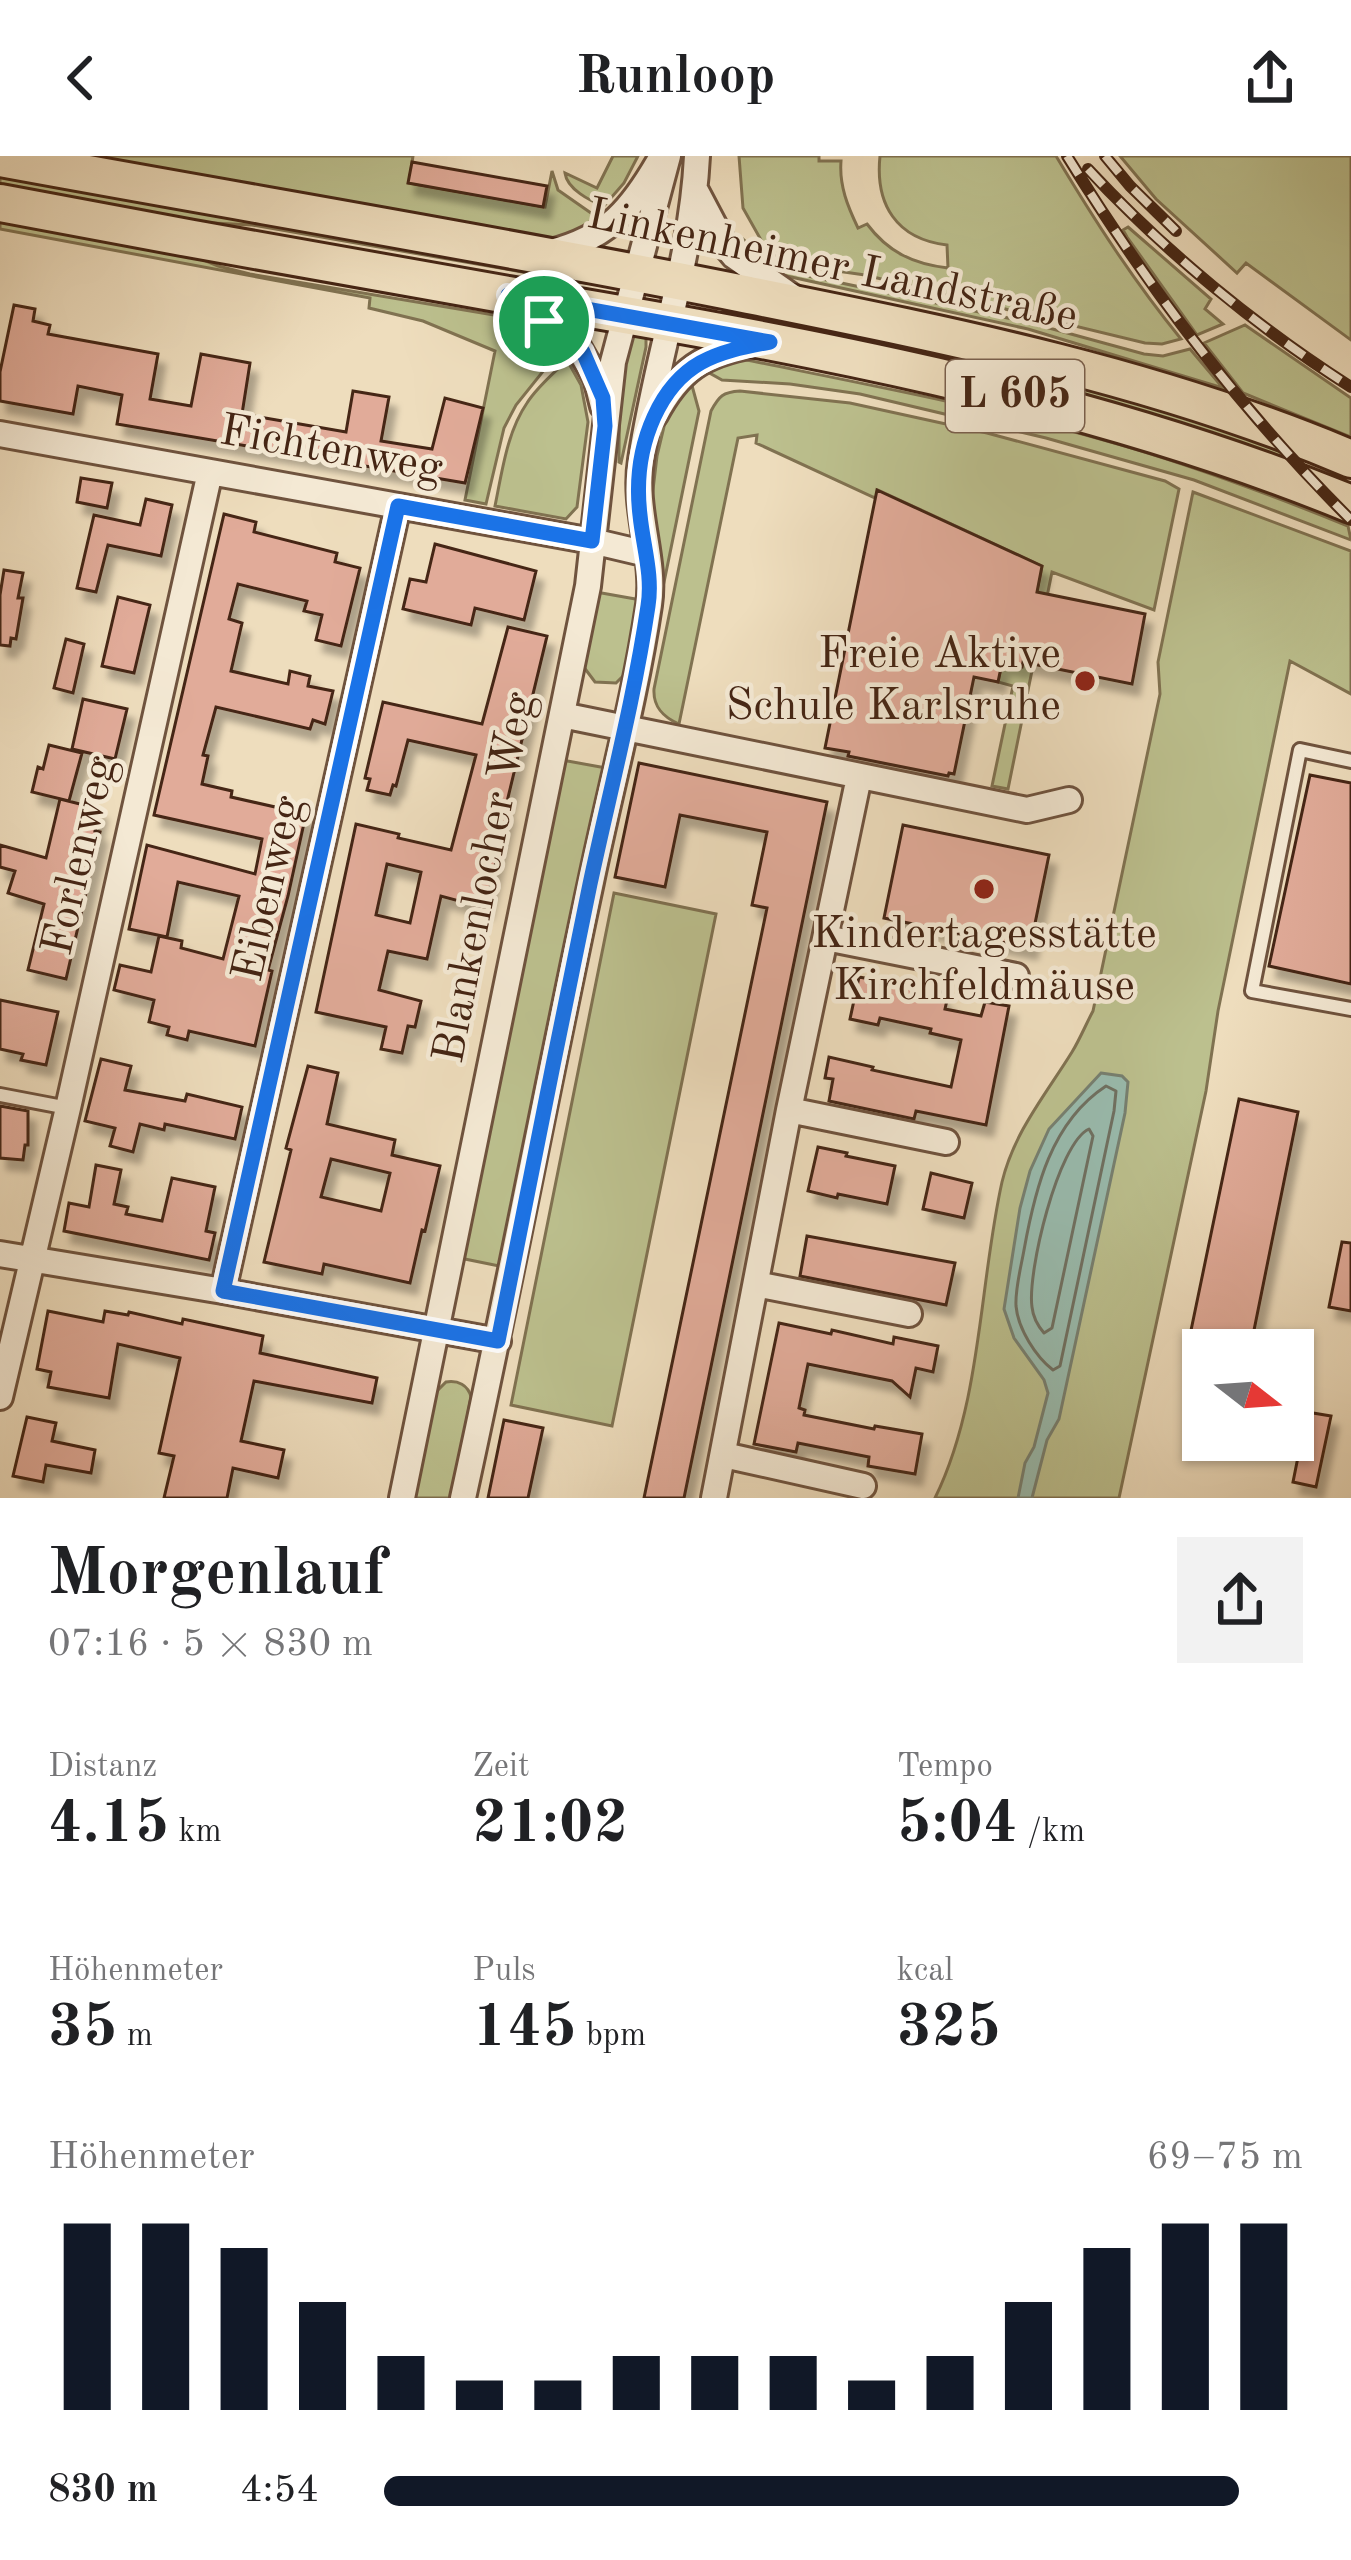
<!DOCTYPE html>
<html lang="de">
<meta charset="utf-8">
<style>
:root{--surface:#fff;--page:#f2f2f2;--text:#202124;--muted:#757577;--accent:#111827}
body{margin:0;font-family:"Old Standard TT",serif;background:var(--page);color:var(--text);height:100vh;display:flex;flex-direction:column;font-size:45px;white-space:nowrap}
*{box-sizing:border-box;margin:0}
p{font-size:39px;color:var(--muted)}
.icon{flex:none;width:66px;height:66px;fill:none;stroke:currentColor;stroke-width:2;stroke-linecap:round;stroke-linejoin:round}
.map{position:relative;height:1342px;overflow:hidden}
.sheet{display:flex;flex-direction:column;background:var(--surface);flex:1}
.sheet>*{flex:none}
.needle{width:78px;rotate:107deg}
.buttons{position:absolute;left:1182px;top:1173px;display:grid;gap:24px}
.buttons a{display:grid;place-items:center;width:132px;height:132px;border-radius:0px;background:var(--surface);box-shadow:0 3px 9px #0004;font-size:60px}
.pin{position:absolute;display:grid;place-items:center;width:102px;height:102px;color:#fff;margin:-51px;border:6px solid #fff;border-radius:50%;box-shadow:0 3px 12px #0007}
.round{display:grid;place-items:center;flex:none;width:126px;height:126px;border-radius:0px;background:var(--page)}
.headline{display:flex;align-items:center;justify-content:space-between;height:204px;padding:0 48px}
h1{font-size:66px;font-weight:600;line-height:90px}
.metrics{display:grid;grid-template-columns:repeat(3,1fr);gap:18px;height:204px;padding:12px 48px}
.metrics div{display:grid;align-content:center}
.metrics b{font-size:60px;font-weight:600}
.metrics small{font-size:33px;font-weight:400}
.metrics p{font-size:33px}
.chart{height:336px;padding:24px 48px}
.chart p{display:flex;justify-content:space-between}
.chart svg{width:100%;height:216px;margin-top:12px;stroke:var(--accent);stroke-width:6}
ul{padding:0 48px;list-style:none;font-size:39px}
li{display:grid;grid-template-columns:192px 144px 1fr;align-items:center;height:90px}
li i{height:30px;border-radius:15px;background:var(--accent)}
header{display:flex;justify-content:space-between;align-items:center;height:156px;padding:0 48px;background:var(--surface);font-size:54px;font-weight:600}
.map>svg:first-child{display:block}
.green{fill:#bcc08e;stroke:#807251;stroke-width:3}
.water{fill:#99bcaf;stroke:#778071;stroke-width:3}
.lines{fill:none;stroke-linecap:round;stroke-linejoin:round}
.shore{stroke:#6f7062;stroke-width:3}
.building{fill:#e1ab99;stroke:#452514;stroke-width:3;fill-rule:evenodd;filter:url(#shadow)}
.service-casing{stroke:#6f533e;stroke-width:18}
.minor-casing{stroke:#6f533e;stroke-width:30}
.primary-casing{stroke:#452514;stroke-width:42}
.service{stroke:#f4e9d4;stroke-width:12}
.minor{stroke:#f4e9d4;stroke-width:24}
.primary{stroke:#eeddbd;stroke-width:36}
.rail-casing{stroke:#452514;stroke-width:12}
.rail{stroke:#f4e9d4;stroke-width:8;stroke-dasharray:22;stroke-linecap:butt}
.route-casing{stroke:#fff;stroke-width:24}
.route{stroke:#1a73e8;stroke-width:15}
.poi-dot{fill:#8f2418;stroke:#f4e9d4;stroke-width:4.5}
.labels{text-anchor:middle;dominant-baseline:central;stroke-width:9;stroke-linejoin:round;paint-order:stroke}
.shield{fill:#f4e9d4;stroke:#7a604e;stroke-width:3}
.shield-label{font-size:42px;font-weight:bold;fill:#452514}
.street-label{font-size:45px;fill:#452514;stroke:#f4e9d4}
.poi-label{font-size:45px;fill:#452514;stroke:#f4e9d4;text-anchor:end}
</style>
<header><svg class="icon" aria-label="back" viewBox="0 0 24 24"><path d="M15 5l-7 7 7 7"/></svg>Runloop<svg class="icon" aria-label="share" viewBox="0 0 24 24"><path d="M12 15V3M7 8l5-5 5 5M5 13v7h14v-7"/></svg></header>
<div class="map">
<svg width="1351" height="1342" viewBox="0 0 1351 1342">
<defs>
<filter id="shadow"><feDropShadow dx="7" dy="11" stdDeviation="3" flood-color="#0004"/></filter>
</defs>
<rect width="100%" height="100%" fill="#eeddbd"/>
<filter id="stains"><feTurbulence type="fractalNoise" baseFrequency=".00167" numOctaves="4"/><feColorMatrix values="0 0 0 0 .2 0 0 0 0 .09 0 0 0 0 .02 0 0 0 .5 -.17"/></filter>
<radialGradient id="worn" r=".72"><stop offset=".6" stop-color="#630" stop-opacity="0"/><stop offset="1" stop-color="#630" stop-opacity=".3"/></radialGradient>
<!-- green -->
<path class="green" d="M64,0H413L409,27L545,51L552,15L558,34L601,64L557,85Z
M613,0H638L624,27L604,50C590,45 567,33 565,17L597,32Z
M739,0H819V5H841C839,30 848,51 858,72L867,68C888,96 913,108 948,112L947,89C896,83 875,48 880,0H1056C1095,65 1133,124 1181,183L1162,188L1145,187L865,119L802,110L782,104L765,91L743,52Z
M1120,0H1351V184L1246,107L1237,117L1156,43Z
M0,15L587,122L586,127L252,69L174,65L0,32Z
M0,60L199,102L218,110L250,118L500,160L528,166L565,188L516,249L504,272L486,348L465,344L495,195L423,165L369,152L370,142L0,73Z
M1128,71L1211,143L1205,153L1223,168L1197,179L1127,81L1123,74Z
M743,83L769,107L789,116L1027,166L1144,198L1163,200L1190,193L1223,232L1028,173L782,119L736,88Z
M759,165L891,191L1033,224L1120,239L1271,286L1289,307Z
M1245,169L1351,242V281L1243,237L1204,187Z
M633,178L646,179V191L621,307L619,306C619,263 619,219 633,178Z
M742,203C864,228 987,251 1107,285C1190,308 1269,338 1348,370L1351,384L1194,324L1046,282L860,238L790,228L722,224L706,215Z
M567,204L581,229L588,266L577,351L566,363L495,350C502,316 507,276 527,247C537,231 553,218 567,204Z
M691,226L699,255L661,441L652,342L657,300L668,254Z
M740,235L850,247L987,277L1165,325L1179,333L1154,454L1052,416L1008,633L992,630L1013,530L998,526L1002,507L1022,510L1042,410L878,334L876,342L873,341L756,287L757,279L738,282L679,568C663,561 653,551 654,533L711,255C719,240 723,236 740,235Z
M1193,336L1351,395V538L1290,505L1218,855L1206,935L1119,1342H935C982,1246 979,1129 1002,1026C1014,976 1046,938 1072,896C1080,883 1086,868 1093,855L1160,538L1158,506Z
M596,436L641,444L630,513L616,527L595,526L583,510Z
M562,604L606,612L504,1111L460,1102Z
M614,737L716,758L612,1270L511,1249Z
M446,1226C458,1224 468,1229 471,1241L452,1342H412L435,1237Z"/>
<!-- water -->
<path class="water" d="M1101,917L1122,920L1128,926L1125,957L1059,1263L1047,1284L1032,1342H1018L1025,1307L1034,1291L1048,1237L1044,1224L1014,1182L1004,1153L1020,1052L1030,1015L1049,973Z"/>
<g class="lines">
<!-- shore -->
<path class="shore" d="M1106,930L1116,935L1114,955L1060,1210L1053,1214C1036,1201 1018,1173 1016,1150C1015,1133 1021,1111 1024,1094C1035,1033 1051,966 1106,930Z
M1089,973L1093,980L1052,1172L1044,1177C1038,1170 1033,1161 1032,1151C1027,1117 1058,987 1089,973Z"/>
</g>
<!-- building -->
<path class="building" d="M412,6L547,30L543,51L408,27Z
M14,149L35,153L33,165L50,169L48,178L158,198L150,243L191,250L201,198L250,207L242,258L346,276L353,235L389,241L381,285L432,293L445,242L483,252L465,327L117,268L122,239L78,230L73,258L0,245V216Z
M81,322L112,327L107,352L77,346Z
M877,334L1042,410L1037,436L1145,458L1132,528L1023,506L1022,511L1002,507L998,526L974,521L954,618L949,617L948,620L848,600L849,596L825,592Z
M146,343L172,349L161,400L108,389L96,436L77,432L94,359L140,369Z
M224,358L256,366L254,376L337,397L335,406L360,412L341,490L316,484L322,459L304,455L307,445L238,428L229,463L242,467L231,515L288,528L290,515L310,520L308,530L333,535L325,568L313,564L310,573L216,551L203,599L208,600L202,628L232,635L231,641L306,658L288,740L268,814L272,815L255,890L189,875L187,884L167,879L169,871L149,866L154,844L114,834L120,809L151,816L159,780L182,785L181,792L223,803L239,740L178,726L167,781L129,773L147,689L255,718L262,683L154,659Z
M435,388L536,415L524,464L475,452L471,469L403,453L410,423L426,426Z
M4,414L23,417L18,442H23L16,483L11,482L10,490L0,489V439Z
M118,441L150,449L134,517L102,510Z
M508,471L547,480L505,654L508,655L485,752L441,740L427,803L388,795L379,834L421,845L415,871L408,870L402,897L381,893L386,871L316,856L356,668L399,678L398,682L451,694L476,599L408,584L396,630L393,629L390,639L367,634L370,623L365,622L383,546L482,568ZM387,708L421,716L410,767L376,759Z
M66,483L84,488L73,537L54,532Z
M83,543L127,553L115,603L72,593Z
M49,589L82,597L69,645L32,636L38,611L43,613Z
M639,607L827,646L684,1342H644L767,752L752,749L767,676L680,659L665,731L615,721Z
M1310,619L1351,627V828L1269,810Z
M60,643L100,653L95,675L100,676L66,823L28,814L44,748L8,737L15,715L0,711V689L46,702Z
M903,669L1049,699L1030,792L884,762Z
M859,821L941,836L939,843L947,844L945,853L981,860L985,846L1009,850L986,969L916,955L914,963L829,945L833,923L825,922L829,901L873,911L872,914L951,931L961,884L930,877L931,873L880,862L878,869L850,863Z
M0,844L58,856L46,909L21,904L23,898L0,893Z
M101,903L131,910L125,934L185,945L187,938L242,951L235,983L165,968L164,974L140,968L133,996L110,990L115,972L85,965Z
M308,910L338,917L327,968L395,984L392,999L440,1010L425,1075L422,1074L410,1127L324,1108L322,1118L264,1106L291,994L286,992ZM331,1003L390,1017L381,1055L321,1041Z
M1239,943L1298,956L1250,1194H1212L1213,1189L1189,1184Z
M0,950L28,955V989H25L23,1004L0,1002Z
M818,991L847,997L846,1000L895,1010L887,1048L838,1038L837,1042L808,1035Z
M96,1009L121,1014L114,1048L128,1051L126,1058L162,1065L172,1022L215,1031L206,1075L215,1077L209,1104L64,1075L69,1047L89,1051Z
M931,1017L972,1027L964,1062L923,1053Z
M807,1080L955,1107L946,1149L800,1120Z
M1342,1086L1351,1087V1155L1329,1151Z
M48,1155L103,1166L105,1155L128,1159L129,1156L182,1168L183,1163L263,1180L260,1197L377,1222L372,1247L254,1225L241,1285L284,1294L278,1322L233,1312L227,1342H164L174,1300L159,1297L180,1202L118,1188L109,1242L48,1231L51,1216L37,1213Z
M779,1167L831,1178L832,1174L893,1188L894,1181L938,1190L933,1216L916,1212L910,1241L892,1225L808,1208L799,1252L805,1254L804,1259L874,1273L875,1270L922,1278L915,1318L868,1310L869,1301L798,1287L796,1296L754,1288Z
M1307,1256L1331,1260L1316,1331L1293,1326Z
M27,1261L56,1267L52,1285L95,1294L91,1317L46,1309L43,1326L13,1320Z
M504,1264L543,1272L528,1342H488Z"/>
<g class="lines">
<!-- service casing -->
<g class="service-casing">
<path id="service" d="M1351,605L1300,594L1252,835L1351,853
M0,939L68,952"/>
</g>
<!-- minor casing -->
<g class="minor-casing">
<path id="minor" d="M695,33L724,88L734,100L794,142
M551,96C609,81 632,53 661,2
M514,144L573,182L596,222L603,250
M655,259C679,214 703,198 753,189
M0,278L592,385L647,398
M562,559L1027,654L1069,644
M826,782L1016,820
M789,954L946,986
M0,1098L223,1135L498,1185
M756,1128L909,1158
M223,1135L398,350
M0,1241L68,952L210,316
M724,1299L863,1330
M402,1342L588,430L613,206L668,0
M463,1342C508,1137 547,931 591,726C610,634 635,543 649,449C656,402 633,355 641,304C656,202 692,103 697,0
M714,1342L789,954L859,621"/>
</g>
<!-- primary casing -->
<g class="primary-casing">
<path id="primary" d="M0,2C250,48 500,89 749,139C953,180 1158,221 1351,303
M0,47C169,79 339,110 508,139C793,187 1082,238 1351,348"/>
</g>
<!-- service -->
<use href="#service" class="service"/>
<!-- minor -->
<use href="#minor" class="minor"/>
<!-- primary -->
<use href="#primary" class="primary"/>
<!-- rail casing -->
<g class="rail-casing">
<path id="rail" d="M1067,0C1150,134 1239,252 1351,364
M1105,0L1130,30L1176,75
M1088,13C1163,94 1258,172 1351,231"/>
</g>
<!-- rail -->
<use href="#rail" class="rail"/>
</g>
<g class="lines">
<!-- route casing -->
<g class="route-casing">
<path id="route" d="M508,139L770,186C715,196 679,206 654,261C640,292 636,326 640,359C643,390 653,419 648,450C634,544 610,635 590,728C558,880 529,1033 498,1185L223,1135L398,350L592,385L605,270L603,242L583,196L572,182L530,157Z"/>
</g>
<!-- route -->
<use href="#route" class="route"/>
</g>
<!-- markers -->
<g class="poi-dot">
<circle cx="1085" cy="525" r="12"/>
<circle cx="984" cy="733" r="12"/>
</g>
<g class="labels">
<!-- shield labels -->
<rect class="shield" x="946" y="204" width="138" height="72" rx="9"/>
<g class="shield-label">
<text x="1015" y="240">L 605</text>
</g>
<!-- street labels -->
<g class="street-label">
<text transform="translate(832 111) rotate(12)">Linkenheimer Landstraße</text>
<text transform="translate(331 295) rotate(10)">Fichtenweg</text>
<text transform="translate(81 700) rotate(-77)">Forlenweg</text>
<text transform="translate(486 722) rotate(-79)">Blankenlocher Weg</text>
<text transform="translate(270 733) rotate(-77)">Eibenweg</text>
</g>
<!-- poi labels -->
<g class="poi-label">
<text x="1061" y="499">Freie Aktive<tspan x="1061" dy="52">Schule Karlsruhe</tspan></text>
<text x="984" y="779" text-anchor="middle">Kindertagesstätte<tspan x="984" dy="52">Kirchfeldmäuse</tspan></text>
</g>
</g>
<rect width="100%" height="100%" filter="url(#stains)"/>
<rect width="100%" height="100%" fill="url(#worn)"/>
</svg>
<div class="buttons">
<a><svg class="needle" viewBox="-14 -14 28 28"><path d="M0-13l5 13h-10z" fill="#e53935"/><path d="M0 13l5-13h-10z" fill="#757577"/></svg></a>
</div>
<div class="pin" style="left:544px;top:165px;background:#1e9e55"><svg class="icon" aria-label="arrive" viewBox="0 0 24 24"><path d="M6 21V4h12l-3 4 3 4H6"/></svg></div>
</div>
<section class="sheet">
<div class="headline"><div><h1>Morgenlauf</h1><p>07:16 · 5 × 830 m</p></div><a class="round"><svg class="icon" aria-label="share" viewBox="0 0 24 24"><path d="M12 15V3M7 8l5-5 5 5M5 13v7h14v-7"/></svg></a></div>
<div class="metrics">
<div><p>Distanz</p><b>4.15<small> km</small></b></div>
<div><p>Zeit</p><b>21:02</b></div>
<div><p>Tempo</p><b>5:04<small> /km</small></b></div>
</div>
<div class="metrics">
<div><p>Höhenmeter</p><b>35<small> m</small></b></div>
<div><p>Puls</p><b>145<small> bpm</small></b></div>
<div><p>kcal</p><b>325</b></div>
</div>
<div class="chart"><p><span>Höhenmeter</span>69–75 m</p>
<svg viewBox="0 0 160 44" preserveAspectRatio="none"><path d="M5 44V6M15 44V6M25 44V11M35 44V22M45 44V33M55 44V38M65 44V38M75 44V33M85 44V33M95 44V33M105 44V38M115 44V33M125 44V22M135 44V11M145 44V6M155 44V6"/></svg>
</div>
<ul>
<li><b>830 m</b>4:54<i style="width:93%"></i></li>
</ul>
</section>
